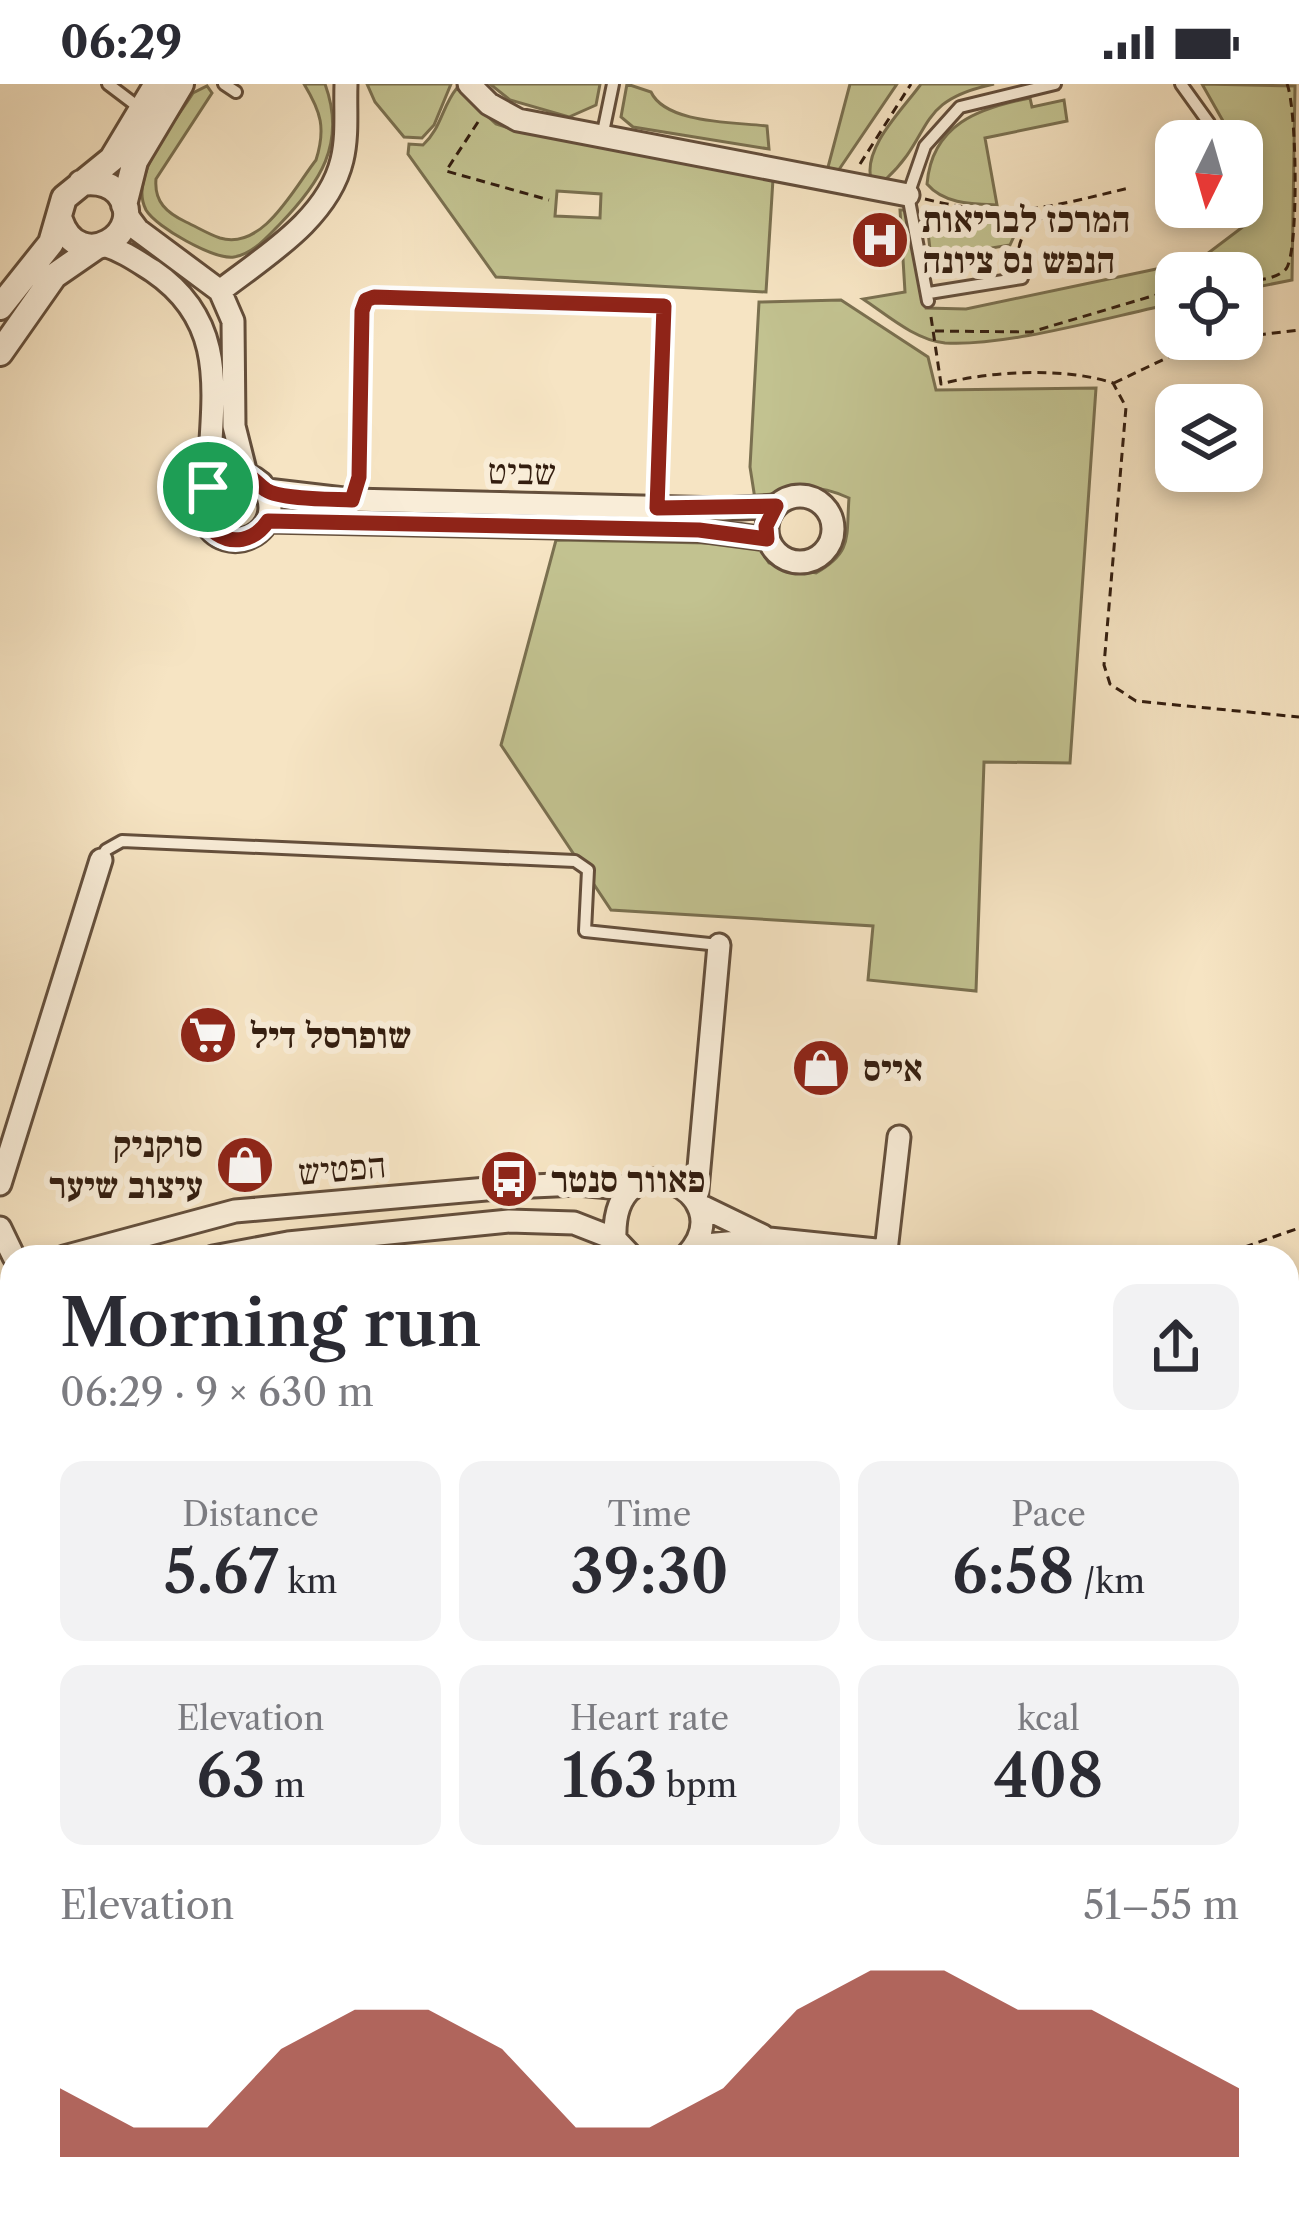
<!DOCTYPE html>
<meta charset="utf-8">
<style>
:root{--surface:#fff;--page:#f2f2f3;--text:#2b2b33;--muted:#7c7c81;--accent:#8f2418}
body{margin:0;font-family:"Libre Caslon Text","Frank Ruhl Libre",serif;background:var(--page);color:var(--text);height:100vh;display:flex;flex-direction:column;font-size:45px;white-space:nowrap}
*{box-sizing:border-box;margin:0}
p{font-size:39px;color:var(--muted)}
.icon{flex:none;width:66px;height:66px;fill:none;stroke:currentColor;stroke-width:2;stroke-linecap:round;stroke-linejoin:round}
.map{position:relative;flex:1;overflow:hidden}
.side{position:absolute;left:0px;top:1161px;width:1299px;height:972px;display:flex;flex-direction:column;background:var(--surface);border-radius:36px 36px 0 0;box-shadow:0 6px 18px #0003}
.side>*{flex:none}
.needle{width:78px;rotate:185deg}
.tools{position:absolute;left:1155px;top:36px;display:grid;gap:24px}
.tools a{display:grid;place-items:center;width:108px;height:108px;border-radius:24px;background:var(--surface);box-shadow:0 6px 18px #0003;font-size:60px}
.pin{position:absolute;display:grid;place-items:center;width:102px;height:102px;color:#fff;margin:-51px;border:6px solid #fff;border-radius:50%;box-shadow:0 3px 12px #0007}
.round{display:grid;place-items:center;flex:none;width:126px;height:126px;border-radius:24px;background:var(--page)}
.headline{display:flex;align-items:center;justify-content:space-between;height:204px;padding:0 60px}
h1{font-size:66px;font-weight:600;line-height:90px}
.metrics{display:grid;grid-template-columns:repeat(3,1fr);gap:18px;height:204px;padding:12px 60px}
.metrics div{display:grid;align-content:center;border-radius:24px;background:var(--page);text-align:center}
.metrics b{font-size:60px;font-weight:600}
.metrics small{font-size:33px;font-weight:400}
.metrics p{font-size:33px}
.chart{height:336px;padding:24px 60px}
.chart p{display:flex;justify-content:space-between}
.chart svg{width:100%;height:216px;margin-top:12px;fill:var(--accent);opacity:.7}
.status{display:flex;justify-content:space-between;align-items:center;height:84px;padding:0 60px;background:var(--surface);direction:ltr}
.status svg{height:33px;fill:currentColor}
.map>svg:first-child{display:block}
.green{fill:#c2c290;stroke:#7a7050;stroke-width:3;fill-rule:evenodd}
.lines{fill:none;stroke-linecap:round;stroke-linejoin:round}
.service-casing{stroke:#644f3c;stroke-width:16}
.minor-casing{stroke:#644f3c;stroke-width:27}
.tertiary-casing{stroke:#644f3c;stroke-width:30}
.secondary-casing{stroke:#331d0f;stroke-width:33}
.path{stroke:#331d0f;stroke-width:3;stroke-dasharray:9 6;stroke-linecap:butt}
.service{stroke:#f9edd8;stroke-width:10}
.minor{stroke:#f9edd8;stroke-width:21}
.tertiary{stroke:#f9edd8;stroke-width:24}
.secondary{stroke:#f9edd8;stroke-width:27}
.route-casing{stroke:#fff;stroke-width:24}
.route{stroke:#8f2418;stroke-width:15}
.labels{text-anchor:middle;dominant-baseline:central;stroke-width:12;stroke-linejoin:round;paint-order:stroke}
.poi-label{font-size:36px;font-weight:bold;fill:#331d0f;stroke:#f9edd8;text-anchor:start}
.street-label{font-size:36px;fill:#331d0f;stroke:#f9edd8}
</style>
<div class="status"><b>06:29</b><svg viewBox="0 0 49 12"><path d="M0 12V9h3v3zM5 12V6h3v6zM10 12V3h3v9zM15 12V0h3v12zM26 1h20v11H26zM47 4h2v5h-2z"/></svg></div>
<div class="map">
<svg width="1299" height="2133" viewBox="0 0 1299 2133">
<rect width="100%" height="100%" fill="#f6e4c3"/>
<filter id="stains"><feTurbulence type="fractalNoise" baseFrequency=".00167" numOctaves="4"/><feColorMatrix values="0 0 0 0 .2 0 0 0 0 .09 0 0 0 0 .02 0 0 0 .5 -.17"/></filter>
<radialGradient id="worn" r=".72"><stop offset=".6" stop-color="#630" stop-opacity="0"/><stop offset="1" stop-color="#630" stop-opacity=".3"/></radialGradient>
<!-- green -->
<path class="green" d="M304,0H325C347,60 319,100 279,141C267,153 253,170 234,173C214,176 156,143 146,126C142,118 141,108 143,99C149,67 176,36 193,9L207,2L212,9L156,95C154,118 167,129 186,138C197,143 208,150 220,154C263,167 294,104 316,76C326,44 321,28 304,0Z
M367,0H451L434,41L422,54L404,53L375,18Z
M490,0H600L596,21L569,33L510,16Z
M627,0L651,8C666,40 735,38 767,42L769,65L633,43L621,33Z
M850,0H897L838,87L828,83Z
M921,0H994C913,17 935,50 886,95H871C863,63 903,25 921,0Z
M1202,0L1295,2L1292,196L1242,206V189H1176V219C1112,232 1007,263 945,259C915,256 887,231 863,215L905,208L900,126H908L926,224L966,225L1199,176L1244,142L1242,57H1204L1215,44H1227Z
M457,4L496,40L522,48L773,95L766,208L496,193L408,70L409,60L423,61C441,45 442,22 457,4ZM557,107L601,110L600,134L555,132Z
M1030,14L1032,23L1064,16L1067,37L985,54L997,121C972,120 944,120 927,100C932,40 979,24 1030,14Z
M942,130L992,138L1021,137L1010,161L931,174L927,139Z
M841,216L928,273L936,306L1096,304L1070,679L984,678L976,907L868,896L873,842L611,826L501,661L556,456L757,460L769,479L816,489C853,468 846,453 849,414C812,397 793,403 755,415L750,383L759,218Z
M1299,1495V1681L1287,1682V1497Z
M515,2121H645L646,2129L537,2133Z
M724,2121H813L810,2133H710Z"/>
<g class="lines">
<!-- service casing -->
<g class="service-casing">
<path id="service" d="M108,0L141,25
M224,0L236,8
M1181,0L1209,39
M602,53L613,0
M929,209L1022,194
M928,217L908,111L925,62L960,23L1055,0
M352,416L359,393L362,227L366,216L374,213L664,222L657,424
M101,776L106,766L122,757L575,777L588,786L585,847L719,861
M1287,1851H1299
M376,2133L392,2121"/>
</g>
<!-- minor casing -->
<g class="minor-casing">
<path id="minor" d="M469,0L489,20L518,36L908,111
M126,130L138,146L220,207L233,237L234,342L246,390
M104,161C123,167 137,177 153,187C228,238 213,308 209,389C208,404 198,419 204,434C222,481 295,447 261,399C243,384 224,386 208,403
M220,207C265,172 328,135 342,76C348,51 345,26 346,0
M267,406L352,416L723,425L776,422
M767 445a33 33 0 1 1 66 0a33 33 0 1 1-66 0Z
M268,437L699,446L767,455
M0,1100L101,776
M696,1117L719,861
M699,1121L763,1152
M0,1144L14,1173
M695,1162L769,1155L886,1167L899,1053
M64,1173L235,1127L510,1103L578,1100L631,1105
M213,1173L288,1159L509,1137L574,1139L615,1155
M632,1173L615,1155C611,1048 746,1107 687,1171
M0,1231L12,1230
M0,1479L12,1476
M0,1627L5,1645
M0,1838L12,1832
M0,1923L12,1943
M1287,1990L1299,1992
M352,2121L363,2133
M670,2121L672,2133
M34,2133L60,2121
M824,2133L827,2121
M1107,2133L1112,2121"/>
</g>
<!-- tertiary casing -->
<g class="tertiary-casing">
<path id="tertiary" d="M124,121L135,77L181,0
M60,136C79,192 150,148 118,109C108,98 95,97 81,99
M0,223L51,159L64,114L112,75L157,0
M0,269L54,192L96,163"/>
</g>
<!-- secondary casing -->
<g class="secondary-casing">
<path id="secondary" d="M1287,1392L1299,1389
M1287,1429L1299,1427
M0,1702L12,1701
M0,1743L12,1742"/>
</g>
<!-- path -->
<path class="path" d="M478,38L446,87L549,116
M860,80L911,0
M925,115C1011,136 1045,124 1129,104
M1018,179C1017,154 1026,142 1048,131L1049,125
M1242,198C1257,196 1275,196 1286,185C1299,169 1297,24 1287,0
M931,233L941,300C989,287 1065,283 1113,299L1126,323L1104,581L1110,600L1136,617L1299,633
M935,247L1031,248L1176,205
M1242,253L1299,246
M1114,299L1198,259L1228,255
M1216,1173L1299,1144
M10,1664L12,1675
M117,2121L124,2133
M738,2133L740,2121"/>
<!-- service -->
<use href="#service" class="service"/>
<!-- minor -->
<use href="#minor" class="minor"/>
<!-- tertiary -->
<use href="#tertiary" class="tertiary"/>
<!-- secondary -->
<use href="#secondary" class="secondary"/>
</g>
<g class="lines">
<!-- route casing -->
<g class="route-casing">
<path id="route" d="M374,213L664,222L657,424L776,422L766,442L767,455L699,446L268,437C238,481 181,439 209,401C215,394 225,389 234,388C251,388 254,398 266,406C282,416 333,415 352,416L359,393L362,227L366,216Z"/>
</g>
<!-- route -->
<use href="#route" class="route"/>
</g>
<!-- icons -->
<defs>
<g id="hospital-disc" transform="scale(3)"><circle r="9.5" fill="#8f2418" stroke="#f9edd8"/><path d="M-5-5h3v3.5h4V-5h3V5h-3V1.5h-4V5h-3Z" fill="#fff"/></g>
<g id="supermarket-disc" transform="scale(3)"><circle r="9.5" fill="#8f2418" stroke="#f9edd8"/><path d="M-6-5.5h2.5l.6 2H6L4.5 2H-2.5L-4.4-4H-6ZM-1.5 3.2a1.3 1.3 0 1 0 .1 0ZM3 3.2a1.3 1.3 0 1 0 .1 0Z" fill="#fff"/></g>
<g id="shop-disc" transform="scale(3)"><circle r="9.5" fill="#8f2418" stroke="#f9edd8"/><path d="M-5-2.5h2.3a2.7 3.5 0 0 1 5.4 0H5L5.5 6h-11ZM-1.5-2.5h3a1.5 2.3 0 0 0-3 0Z" fill="#fff"/></g>
<g id="bus-disc" transform="scale(3)"><circle r="9.5" fill="#8f2418" stroke="#f9edd8"/><path d="M-5-6H5V4H4V6H2V4H-2V6H-4V4H-5ZM-3.5-4V0h7V-4ZM-3.5 1.2v1.5H-2V1.2ZM2 1.2v1.5H3.5V1.2Z" fill="#fff"/></g>
</defs>
<g fill-rule="evenodd">
<use href="#hospital-disc" x="880" y="156"/>
<use href="#supermarket-disc" x="208" y="951"/>
<use href="#shop-disc" x="821" y="984"/>
<use href="#shop-disc" x="245" y="1081"/>
<use href="#bus-disc" x="509" y="1095"/>
</g>
<g class="labels">
<!-- poi labels -->
<g class="poi-label">
<text x="922" y="135">המרכז לבריאות<tspan x="922" dy="41">הנפש נס ציונה</tspan></text>
<text x="250" y="951">שופרסל דיל</text>
<text x="863" y="984">אייס</text>
<text x="203" y="1060" text-anchor="end">סוקניק<tspan x="203" dy="41">עיצוב שיער</tspan></text>
<text x="551" y="1095">פאוור סנטר</text>
</g>
<!-- street labels -->
<g class="street-label">
<text transform="translate(522 387) rotate(1)">שביט</text>
<text transform="translate(342 1084) rotate(-5)">הפטיש</text>
</g>
</g>
<rect width="100%" height="100%" filter="url(#stains)"/>
<rect width="100%" height="100%" fill="url(#worn)"/>
</svg>
<div class="tools">
<a><svg class="needle" viewBox="-14 -14 28 28"><path d="M0-13l5 13h-10z" fill="#e53935"/><path d="M0 13l5-13h-10z" fill="#7c7c81"/></svg></a>
<a><svg class="icon" aria-label="locate" viewBox="0 0 24 24"><circle cx="12" cy="12" r="6"/><path d="M12 2v4M12 18v4M2 12h4M18 12h4"/></svg></a>
<a><svg class="icon" aria-label="layers" viewBox="0 0 24 24"><path d="M12 4l9 5-9 5-9-5zM3 14l9 5 9-5"/></svg></a>
</div>
<div class="pin" style="left:208px;top:403px;background:#1e9e55"><svg class="icon" aria-label="arrive" viewBox="0 0 24 24"><path d="M6 21V4h12l-3 4 3 4H6"/></svg></div>
<section class="side">
<div class="headline"><div><h1>Morning run</h1><p>06:29 · 9 × 630 m</p></div><a class="round"><svg class="icon" aria-label="share" viewBox="0 0 24 24"><path d="M12 15V3M7 8l5-5 5 5M5 13v7h14v-7"/></svg></a></div>
<div class="metrics">
<div><p>Distance</p><b>5.67<small> km</small></b></div>
<div><p>Time</p><b>39:30</b></div>
<div><p>Pace</p><b>6:58<small> /km</small></b></div>
</div>
<div class="metrics">
<div><p>Elevation</p><b>63<small> m</small></b></div>
<div><p>Heart rate</p><b>163<small> bpm</small></b></div>
<div><p>kcal</p><b>408</b></div>
</div>
<div class="chart"><p><span>Elevation</span>51–55 m</p>
<svg viewBox="0 0 160 44" preserveAspectRatio="none"><path d="M0 44V30L10 38L20 38L30 22L40 14L50 14L60 22L70 38L80 38L90 30L100 14L110 6L120 6L130 14L140 14L150 22L160 30V44z"/></svg>
</div>
</section>
</div>
